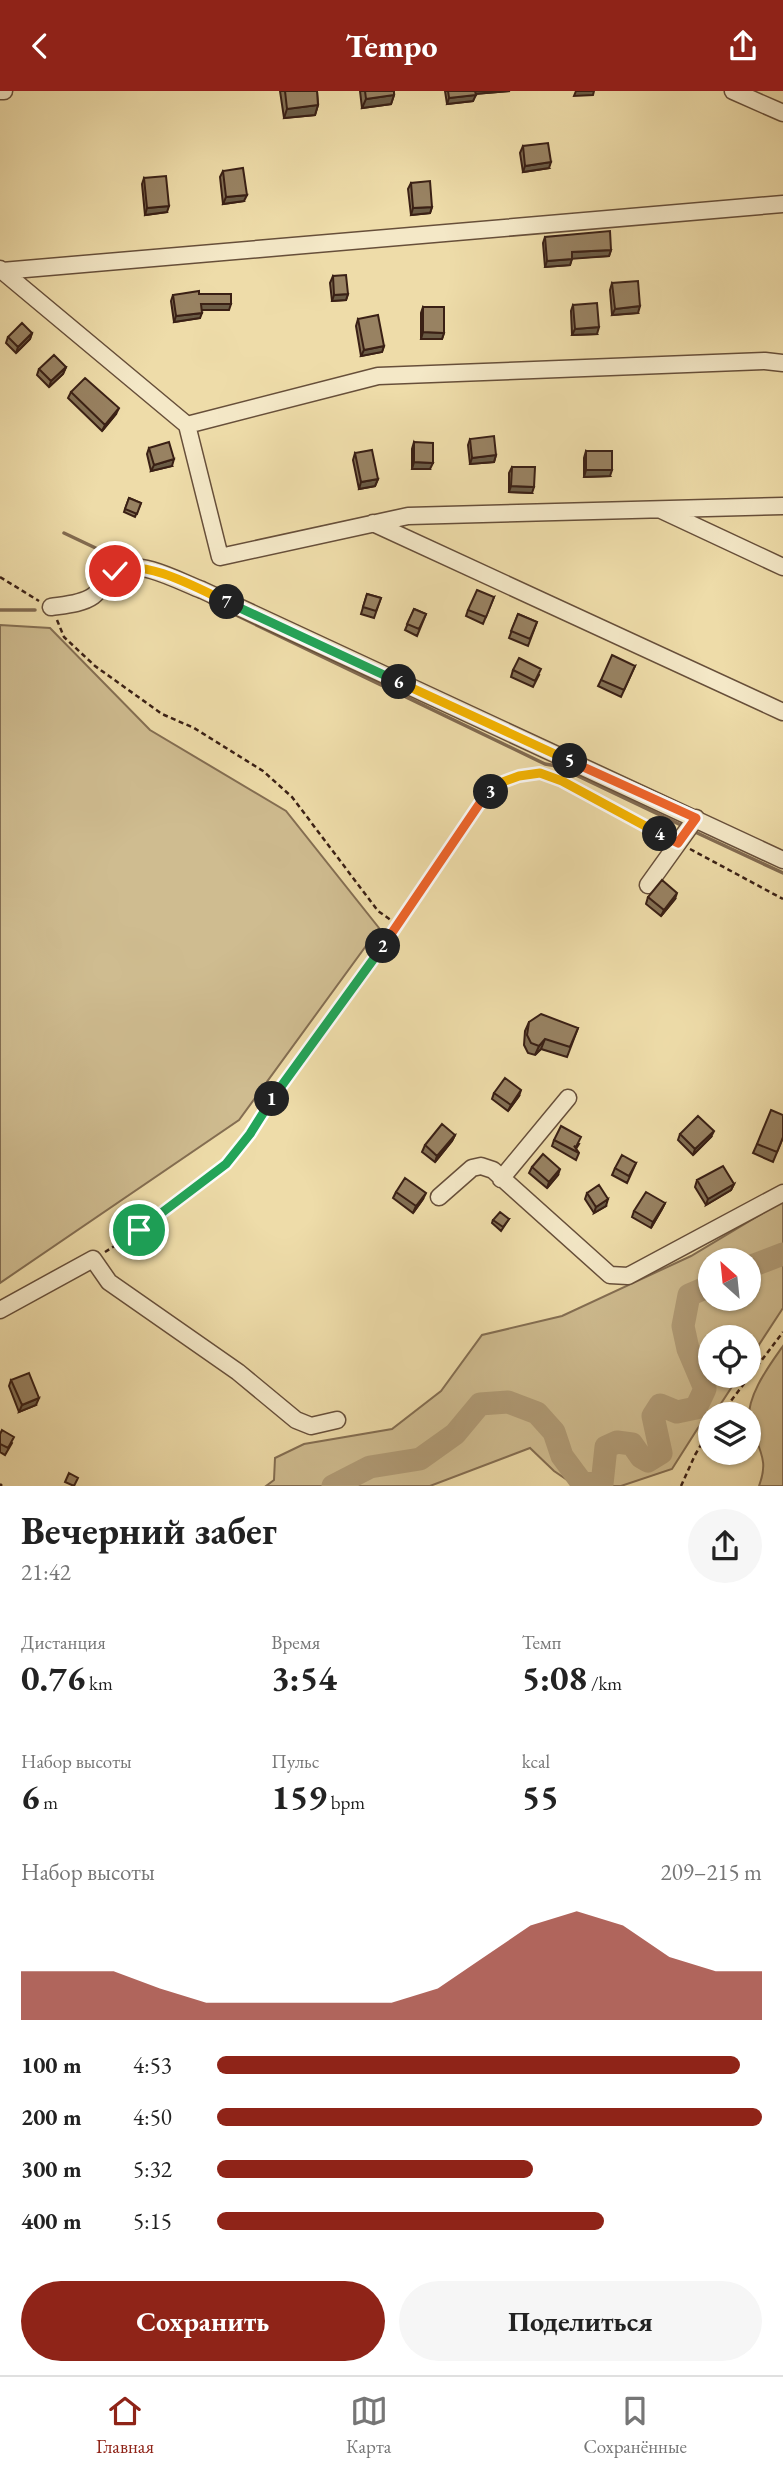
<!DOCTYPE html>
<html lang="ru">
<meta charset="utf-8">
<style>
:root{--surface:#fff;--page:#f6f6f6;--text:#222;--muted:#767676;--line:#e0e0e0;--accent:#8f2418}
body{margin:0;font-family:"EB Garamond",serif;background:var(--page);color:var(--text);height:100vh;display:flex;flex-direction:column;font-size:26px;white-space:nowrap}
*{box-sizing:border-box;margin:0}
p{font-size:23px;color:var(--muted)}
.icon{flex:none;width:38px;height:38px;fill:none;stroke:currentColor;stroke-width:2;stroke-linecap:round;stroke-linejoin:round}
.map{position:relative;height:1395px;overflow:hidden}
.panel{display:flex;flex-direction:column;background:var(--surface);flex:1}
.panel>*{flex:none}
.needle{width:46px;rotate:333deg}
.controls{position:absolute;left:698px;top:1157px;display:grid;gap:14px}
.controls a{display:grid;place-items:center;width:63px;height:63px;border-radius:50%;background:var(--surface);box-shadow:0 2px 5px #0004;font-size:35px}
.pin{position:absolute;display:grid;place-items:center;width:60px;height:60px;color:#fff;margin:-30px;border:4px solid #fff;border-radius:50%;box-shadow:0 2px 7px #0007}
.km{position:absolute;width:35px;height:35px;margin:-18px;border-radius:50%;background:#222;color:#fff;font-size:19px;line-height:35px;text-align:center}
.round{display:grid;place-items:center;flex:none;width:74px;height:74px;border-radius:37px;background:var(--page)}
.overview{display:flex;align-items:center;justify-content:space-between;height:119px;padding:0 21px}
h1{font-size:38px;font-weight:700;line-height:52px}
.metrics{display:grid;grid-template-columns:repeat(3,1fr);gap:10px;height:119px;padding:7px 21px}
.metrics div{display:grid;align-content:center}
.metrics b{font-size:35px;font-weight:700}
.metrics small{font-size:19px;font-weight:400}
.metrics p{font-size:19px}
.chart{height:196px;padding:14px 21px}
.chart p{display:flex;justify-content:space-between}
.chart svg{width:100%;height:126px;margin-top:7px;fill:var(--accent);opacity:.7}
.primary-button{display:flex;gap:14px;margin-top:auto;padding:14px 21px}
.primary-button a{flex:1;height:80px;border-radius:42px;background:var(--accent);color:#fff;font-size:28px;font-weight:700;line-height:80px;text-align:center}
.primary-button a+a{background:var(--page);color:var(--text)}
ul{padding:0 21px;list-style:none;font-size:23px}
li{display:grid;grid-template-columns:112px 84px 1fr;align-items:center;height:52px}
li i{height:18px;border-radius:9px;background:var(--accent)}
header{display:flex;justify-content:space-between;align-items:center;height:91px;padding:0 21px;background:var(--accent);color:#fff;font-size:32px;font-weight:700}
.tabs{display:flex;justify-content:space-around;align-items:center;height:98px;border-top:2px solid var(--line);background:var(--surface);font-size:19px;color:var(--muted)}
.tabs a{display:grid;justify-items:center;gap:4px}
.tabs .on{color:var(--accent)}
.map>svg:first-child{display:block}
.green{fill:#cfbc90;stroke:#846e52;stroke-width:2;fill-rule:evenodd}
.lines{fill:none;stroke-linecap:round;stroke-linejoin:round}
.stream{stroke:#816a50;stroke-width:3.5}
.river{stroke:#b19c77;stroke-width:23}
.minor-casing{stroke:#674f3a;stroke-width:19}
.path{stroke:#3a2015;stroke-width:2.5;stroke-dasharray:5 3.5;stroke-linecap:butt}
.minor{stroke:#f4e8c7;stroke-width:16}
.wall{fill:#837054;stroke:#3a2015;stroke-width:2}
.shaded-wall{fill:#6a5b45;stroke:#3a2015;stroke-width:2}
.building{fill:#988262;stroke:#3a2015;stroke-width:2}
.split-1-casing{stroke:#fff;stroke-width:14}
.split-2-casing{stroke:#fff;stroke-width:14}
.split-3-casing{stroke:#fff;stroke-width:14}
.split-4-casing{stroke:#fff;stroke-width:14}
.split-5-casing{stroke:#fff;stroke-width:14}
.split-6-casing{stroke:#fff;stroke-width:14}
.split-7-casing{stroke:#fff;stroke-width:14}
.split-8-casing{stroke:#fff;stroke-width:14}
.split-1{stroke:#22a559;stroke-width:9}
.split-2{stroke:#22a559;stroke-width:9}
.split-3{stroke:#f0652b;stroke-width:9}
.split-4{stroke:#f5b400;stroke-width:9}
.split-5{stroke:#f0652b;stroke-width:9}
.split-6{stroke:#f5b400;stroke-width:9}
.split-7{stroke:#22a559;stroke-width:9}
.split-8{stroke:#f5b400;stroke-width:9}
</style>
<header><svg class="icon" aria-label="back" viewBox="0 0 24 24"><path d="M15 5l-7 7 7 7"/></svg>Tempo<svg class="icon" aria-label="share" viewBox="0 0 24 24"><path d="M12 15V3M7 8l5-5 5 5M5 13v7h14v-7"/></svg></header>
<div class="map">
<svg width="783" height="1395" viewBox="0 0 783 1395">
<rect width="100%" height="100%" fill="#eedca9"/>
<filter id="stains"><feTurbulence type="fractalNoise" baseFrequency=".00286" numOctaves="4"/><feColorMatrix values="0 0 0 0 .2 0 0 0 0 .09 0 0 0 0 .02 0 0 0 .5 -.17"/></filter>
<radialGradient id="worn" r=".72"><stop offset=".6" stop-color="#630" stop-opacity="0"/><stop offset="1" stop-color="#630" stop-opacity=".3"/></radialGradient>
<!-- green -->
<path class="green" d="M0,534L50,537L150,639L286,720L379,837L239,1029L0,1192Z
M783,1110V1217L749,1269V1246H710V1284L739,1285L718,1317L698,1337L672,1378L621,1395H576L554,1380L530,1357L430,1395H266L274,1389L275,1367L304,1353L392,1338L441,1300L482,1244L562,1225L691,1165ZM710,1169H749V1208H710Z
M783,1255V1395H759C766,1376 764,1368 756,1348C754,1343 750,1339 749,1334C745,1307 768,1276 783,1255Z"/>
<g class="lines">
<!-- stream -->
<path class="stream" d="M64,442L123,470
M106,501L135,483
M209,511L545,673L557,675L683,735
M0,519H35
M693,740L783,782"/>
<!-- river -->
<path class="river" d="M749,1176L783,1163
M333,1395L370,1376L420,1368L455,1343L480,1313L508,1311L537,1322L554,1341L562,1365L582,1392L602,1393L606,1356L617,1351L632,1353L641,1366L648,1370L661,1362L653,1325L660,1314L677,1321L696,1317L705,1298L688,1258L683,1235L689,1204L710,1195"/>
<!-- minor casing -->
<g class="minor-casing">
<path id="minor" d="M0,0H4
M733,0L783,22
M0,178L187,334L220,466L408,425L783,415
M2,180L783,113
M187,334L378,285L765,270L783,272
M661,419L783,476
M373,432L783,621
M51,516C64,514 82,513 93,505C103,498 108,483 120,478C141,469 181,491 202,499L783,769
M648,794L696,727
M501,1088L568,1007
M439,1106L472,1077L481,1075L493,1079L610,1184L628,1185L783,1102
M0,1219L93,1168L109,1191L238,1281L296,1329L311,1335L337,1329"/>
</g>
<!-- path -->
<path class="path" d="M0,486L39,510
M57,529L64,546L95,575L162,623L194,637L263,680L292,706L378,820L398,834
M690,758L783,808
M105,1161C146,1135 190,1107 225,1073C251,1048 268,1012 290,983C356,893 420,802 483,709L500,692L519,685L540,682L562,690L666,745
M721,1323L783,1241
M0,1393L2,1395
M681,1395L695,1364L710,1339"/>
<!-- minor -->
<use href="#minor" class="minor"/>
</g>
<!-- wall -->
<path class="wall" d="M280,0H317L318,14L315,24L284,27Z
M360,0H394V4L391,13L362,17Z
M445,0H510L475,3L473,10L447,13Z
M523,55L549,77L523,81L520,62Z
M223,80L244,110L223,113L220,86Z
M144,87L167,121L145,124L142,93Z
M411,92L432,116L430,122L411,124L408,98Z
M545,146L611,159L609,165L572,167L570,174L545,176L543,152Z
M333,185L348,203L346,209L332,210L330,192Z
M612,192L638,222L612,224L610,199Z
M199,203L229,219H201L200,227L174,231L171,210L173,204Z
M573,214L597,243L572,244L571,220Z
M423,216L444,242L442,248H421V222Z
M358,228L384,255L382,261L361,265L356,235Z
M32,242L30,248L16,262L6,252L8,246Z
M66,276L63,283L49,296L37,284L39,278Z
M71,301L116,323L102,340L68,307Z
M470,348L496,364L494,371L470,373L468,354Z
M414,351L430,378H412V358Z
M149,357L172,375L151,380L147,363Z
M586,360L610,385L584,386V367Z
M355,362L378,388L375,395L359,398L353,369Z
M512,376L532,402L509,401V382Z
M129,407L141,412L135,426L124,421Z
M367,503L381,507L374,527L361,523Z
M494,506L483,533L466,525L468,519Z
M414,518L426,523L417,545L405,539Z
M518,523L537,531L528,555L509,547Z
M635,575L621,606L598,595L601,589Z
M513,579L539,584L533,596L511,586Z
M648,806L675,808L661,825L646,813Z
M529,931L578,937L567,966L541,958L535,964L528,962L524,954L525,940Z
M494,1002L519,1005L508,1020L492,1008Z
M680,1043L711,1046L693,1064L678,1049Z
M455,1044L452,1050L435,1071L422,1061L425,1054Z
M783,1047L773,1071L753,1062L757,1053Z
M554,1049L579,1053L576,1058L579,1062L576,1069L552,1055Z
M636,1072L627,1092L612,1084L615,1077Z
M532,1076L558,1084L547,1097L529,1082Z
M697,1089L734,1093L731,1099L706,1114L695,1096Z
M396,1101L423,1108L413,1122L393,1107Z
M587,1102L606,1115L594,1122L585,1108Z
M665,1112L662,1118L651,1137L632,1126L634,1120Z
M509,1128L501,1140L492,1132L493,1129Z
M11,1289L36,1314L19,1321L9,1295Z
M0,1343L12,1352L5,1364L0,1361Z"/>
<!-- shaded-wall -->
<path class="shaded-wall" d="M474,0H510L472,3Z
M576,0H594L593,4L574,5Z
M394,4L391,13L362,17L366,8Z
M476,4L473,10L447,13L449,7Z
M318,14L315,24L284,27L287,18Z
M551,71L549,77L523,81L525,75Z
M247,104L244,110L223,113L226,106Z
M169,115L167,121L145,124L147,117Z
M432,116L430,122L411,124L413,117Z
M611,159L609,165L570,168L572,161Z
M572,168L570,174L545,176L547,170Z
M348,203L346,209L332,210L334,204Z
M201,213H231L229,219H199Z
M640,215L638,222L612,224L615,218Z
M202,222L200,227L174,231L176,225Z
M599,236L597,243L572,244L575,238Z
M423,241L444,242L442,248H421Z
M32,242L30,248L16,262L18,256Z
M384,255L382,261L361,265L364,259Z
M66,276L63,283L49,296L51,290Z
M119,317L116,323L102,340L105,334Z
M496,364L494,371L470,373L472,367Z
M174,368L172,375L151,380L154,374Z
M414,371L433,372L430,378H412Z
M586,379H612L610,385L584,386Z
M378,388L375,395L359,398L361,391Z
M511,395L534,396L532,402L509,401Z
M677,802L675,808L661,825L664,819Z
M545,948L541,958L535,964L539,955Z
M521,999L519,1005L508,1020L511,1014Z
M714,1040L711,1046L693,1064L695,1058Z
M455,1044L452,1050L435,1071L437,1065Z
M560,1078L558,1084L547,1097L549,1091Z
M734,1093L731,1099L706,1114L708,1108Z
M426,1102L423,1108L413,1122L416,1115Z
M608,1108L606,1115L594,1122L596,1116Z
M665,1112L662,1118L651,1137L653,1131Z
M39,1307L36,1314L19,1321L22,1314Z"/>
<!-- building -->
<path class="building" d="M285,0H317L318,14L287,18Z
M365,0H394V4L366,8Z
M448,0H475L476,4L449,7Z
M548,52L551,71L525,75L523,55Z
M243,77L247,104L226,106L223,80Z
M166,85L169,115L147,117L144,87Z
M430,90L432,116L413,117L411,92Z
M610,140L611,159L572,161V168L547,170L545,146Z
M346,184L348,203L334,204L333,185Z
M638,190L640,215L615,218L612,192Z
M199,200V203H231V213H201L202,222L176,225L173,204Z
M597,212L599,236L575,238L573,214Z
M423,216H444V242L423,241Z
M378,224L384,255L364,259L358,228Z
M22,232L32,242L18,256L8,246Z
M54,264L66,276L51,290L39,278Z
M85,287L119,317L105,334L71,301Z
M494,345L496,364L472,367L470,348Z
M169,351L174,368L154,374L149,357Z
M414,351L433,352V372L414,371Z
M372,359L378,388L361,391L355,362Z
M586,360H612V379H586Z
M512,376H535L534,396L511,395Z
M129,407L141,412L137,423L125,418Z
M477,499L494,506L486,526L468,519Z
M367,503L381,507L376,520L363,516Z
M414,518L426,523L419,538L407,533Z
M518,523L537,531L530,548L511,540Z
M612,564L635,575L624,599L601,589Z
M519,567L541,578L535,590L513,579Z
M662,789L677,802L664,819L648,806Z
M541,923L578,937L570,956L545,948L539,955L531,952L527,944L529,931Z
M505,987L521,999L511,1014L494,1002Z
M771,1019L783,1024V1046L777,1061L757,1053Z
M698,1025L714,1040L695,1058L680,1043Z
M442,1033L455,1044L437,1065L425,1054Z
M561,1035L581,1046L576,1056L574,1055L579,1062L554,1049Z
M543,1063L560,1078L549,1091L532,1076Z
M622,1064L636,1072L629,1085L615,1077Z
M723,1075L734,1093L708,1108L697,1089Z
M405,1087L426,1102L416,1115L396,1101Z
M599,1094L608,1108L596,1116L587,1102Z
M646,1101L665,1112L653,1131L634,1120Z
M500,1121L509,1128L503,1136L493,1129Z
M29,1282L39,1307L22,1314L11,1289Z
M2,1339L14,1346L8,1357L0,1353V1343Z
M69,1382L78,1387L74,1395L65,1391Z"/>
<g class="lines">
<!-- split-1 casing -->
<g class="split-1-casing">
<path id="split-1" d="M139,1139L226,1073L250,1043L272,1008"/>
</g>
<!-- split-2 casing -->
<g class="split-2-casing">
<path id="split-2" d="M272,1008L383,855"/>
</g>
<!-- split-3 casing -->
<g class="split-3-casing">
<path id="split-3" d="M383,855L482,709L491,701"/>
</g>
<!-- split-4 casing -->
<g class="split-4-casing">
<path id="split-4" d="M491,701L500,692L519,685L540,682L562,690L660,743"/>
</g>
<!-- split-5 casing -->
<g class="split-5-casing">
<path id="split-5" d="M570,670L696,727L678,752L660,743"/>
</g>
<!-- split-6 casing -->
<g class="split-6-casing">
<path id="split-6" d="M399,591L570,670"/>
</g>
<!-- split-7 casing -->
<g class="split-7-casing">
<path id="split-7" d="M227,511L399,591"/>
</g>
<!-- split-8 casing -->
<g class="split-8-casing">
<path id="split-8" d="M115,480C143,466 201,499 227,511"/>
</g>
<!-- split-1 -->
<use href="#split-1" class="split-1"/>
<!-- split-2 -->
<use href="#split-2" class="split-2"/>
<!-- split-3 -->
<use href="#split-3" class="split-3"/>
<!-- split-4 -->
<use href="#split-4" class="split-4"/>
<!-- split-5 -->
<use href="#split-5" class="split-5"/>
<!-- split-6 -->
<use href="#split-6" class="split-6"/>
<!-- split-7 -->
<use href="#split-7" class="split-7"/>
<!-- split-8 -->
<use href="#split-8" class="split-8"/>
</g>
<rect width="100%" height="100%" filter="url(#stains)"/>
<rect width="100%" height="100%" fill="url(#worn)"/>
</svg>
<div class="controls">
<a><svg class="needle" viewBox="-14 -14 28 28"><path d="M0-13l5 13h-10z" fill="#e53935"/><path d="M0 13l5-13h-10z" fill="#767676"/></svg></a>
<a><svg class="icon" aria-label="locate" viewBox="0 0 24 24"><circle cx="12" cy="12" r="6"/><path d="M12 2v4M12 18v4M2 12h4M18 12h4"/></svg></a>
<a><svg class="icon" aria-label="layers" viewBox="0 0 24 24"><path d="M12 4l9 5-9 5-9-5zM3 14l9 5 9-5"/></svg></a>
</div>
<div class="pin" style="left:139px;top:1139px;background:#1e9e55"><svg class="icon" aria-label="arrive" viewBox="0 0 24 24"><path d="M6 21V4h12l-3 4 3 4H6"/></svg></div>
<div class="pin" style="left:115px;top:480px;background:#d93025"><svg class="icon" aria-label="check" viewBox="0 0 24 24"><path d="M5 12l5 5 9-10"/></svg></div>
<b class="km" style="left:272px;top:1008px">1</b>
<b class="km" style="left:383px;top:855px">2</b>
<b class="km" style="left:491px;top:701px">3</b>
<b class="km" style="left:660px;top:743px">4</b>
<b class="km" style="left:570px;top:670px">5</b>
<b class="km" style="left:399px;top:591px">6</b>
<b class="km" style="left:227px;top:511px">7</b>
</div>
<section class="panel">
<div class="overview"><div><h1>Вечерний забег</h1><p>21:42</p></div><a class="round"><svg class="icon" aria-label="share" viewBox="0 0 24 24"><path d="M12 15V3M7 8l5-5 5 5M5 13v7h14v-7"/></svg></a></div>
<div class="metrics">
<div><p>Дистанция</p><b>0.76<small> km</small></b></div>
<div><p>Время</p><b>3:54</b></div>
<div><p>Темп</p><b>5:08<small> /km</small></b></div>
</div>
<div class="metrics">
<div><p>Набор высоты</p><b>6<small> m</small></b></div>
<div><p>Пульс</p><b>159<small> bpm</small></b></div>
<div><p>kcal</p><b>55</b></div>
</div>
<div class="chart"><p><span>Набор высоты</span>209–215 m</p>
<svg viewBox="0 0 160 44" preserveAspectRatio="none"><path d="M0 44V27L10 27L20 27L30 33L40 38L50 38L60 38L70 38L80 38L90 33L100 22L110 11L120 6L130 11L140 22L150 27L160 27V44z"/></svg>
</div>
<ul>
<li><b>100 m</b>4:53<i style="width:96%"></i></li>
<li><b>200 m</b>4:50<i style="width:100%"></i></li>
<li><b>300 m</b>5:32<i style="width:58%"></i></li>
<li><b>400 m</b>5:15<i style="width:71%"></i></li>
</ul>
<div class="primary-button"><a>Сохранить</a><a>Поделиться</a></div>
</section>
<nav class="tabs">
<a class="on"><svg class="icon" aria-label="home" viewBox="0 0 24 24"><path d="M3 11l9-7 9 7M6 9v11h12V9"/></svg>Главная</a>
<a><svg class="icon" aria-label="map" viewBox="0 0 24 24"><path d="M3 6l6-2 6 2 6-2v14l-6 2-6-2-6 2zM9 4v14M15 6v14"/></svg>Карта</a>
<a><svg class="icon" aria-label="saved" viewBox="0 0 24 24"><path d="M7 4h10v16l-5-4-5 4z"/></svg>Сохранённые</a>
</nav>
